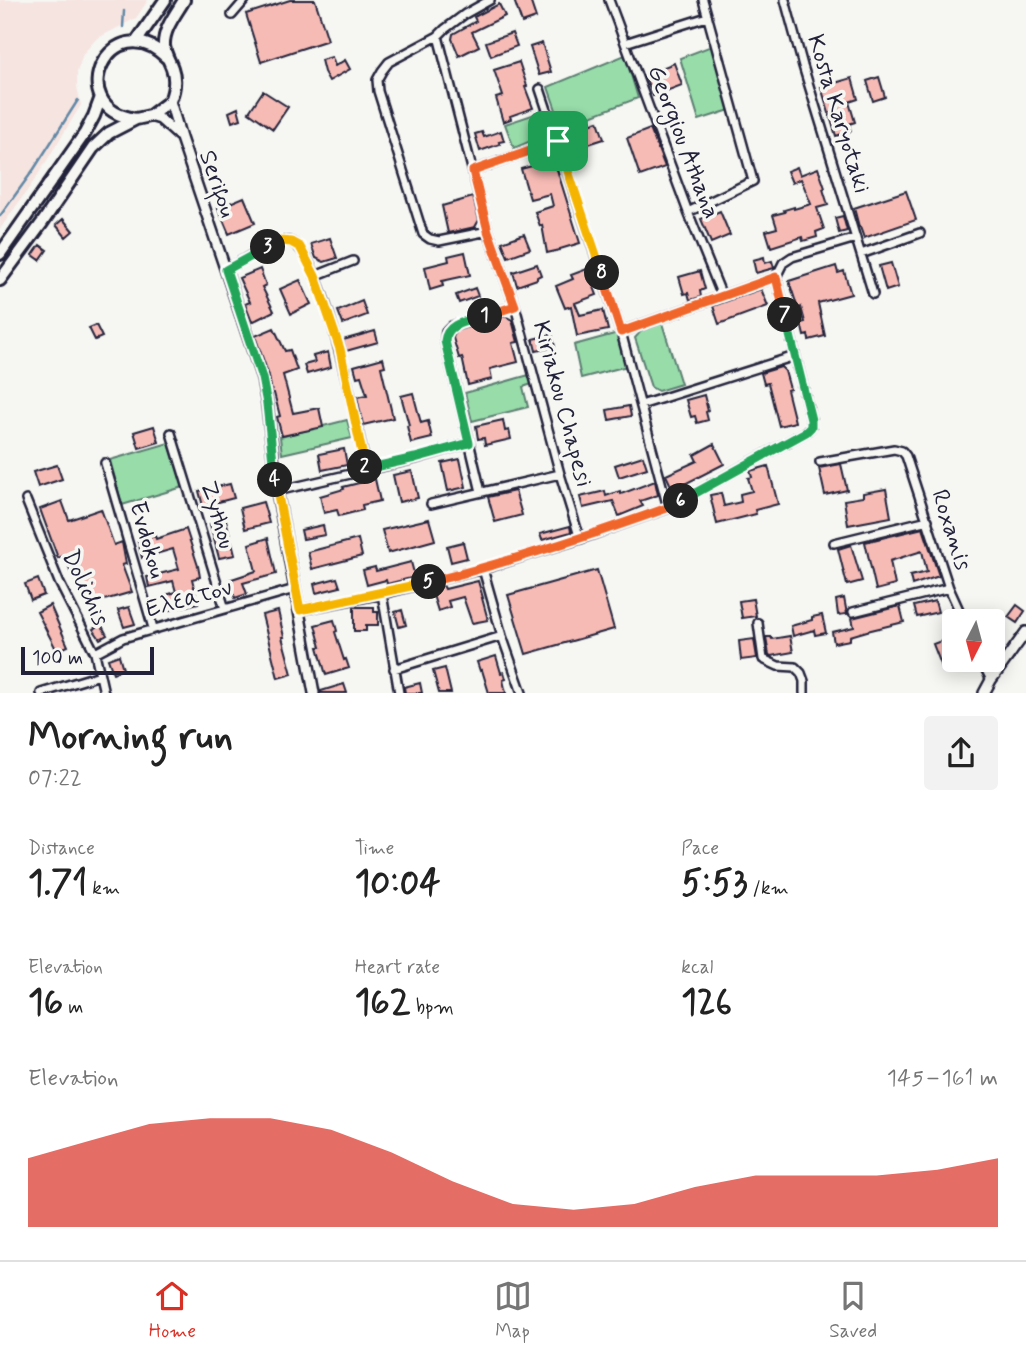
<!DOCTYPE html>
<meta charset="utf-8">
<style>
:root{--surface:#fff;--page:#f2f2f2;--text:#222;--muted:#767676;--line:#e0e0e0;--accent:#d93025}
body{margin:0;font-family:Mynerve,sans-serif;background:var(--page);color:var(--text);height:100vh;display:flex;flex-direction:column;font-size:26px;white-space:nowrap}
*{box-sizing:border-box;margin:0}
p{font-size:23px;color:var(--muted)}
.icon{flex:none;width:38px;height:38px;fill:none;stroke:currentColor;stroke-width:2;stroke-linecap:round;stroke-linejoin:round}
.map{position:relative;height:693px;overflow:hidden}
.drawer{display:flex;flex-direction:column;background:var(--surface);flex:1}
.drawer>*{flex:none}
.needle{width:46px;rotate:186deg}
.tools{position:absolute;left:942px;top:609px;display:grid;gap:14px}
.tools a{display:grid;place-items:center;width:63px;height:63px;border-radius:7px;background:var(--surface);box-shadow:0 4px 18px #0003;font-size:35px}
.scale{position:absolute;left:21px;bottom:18px;width:133px;box-sizing:border-box;padding-left:7px;border:4px solid #22223b;border-top:0;font-size:19px;line-height:24px;white-space:nowrap;color:#22223b;-webkit-text-stroke:5px #f6f6f2;paint-order:stroke}
.pin{position:absolute;display:grid;place-items:center;width:60px;height:60px;color:#fff;margin:-30px;border-radius:14px;box-shadow:0 4px 10px #0006}
.km{position:absolute;width:35px;height:35px;margin:-18px;border-radius:50%;background:#222;color:#fff;font-size:19px;line-height:35px;text-align:center}
.round{display:grid;place-items:center;flex:none;width:74px;height:74px;border-radius:7px;background:var(--page)}
.overview{display:flex;align-items:center;justify-content:space-between;height:119px;padding:0 28px}
h1{font-size:38px;font-weight:700;line-height:52px}
.stats{display:grid;grid-template-columns:repeat(3,1fr);gap:10px;height:119px;padding:7px 28px}
.stats div{display:grid;align-content:center}
.stats b{font-size:35px;font-weight:700}
.stats small{font-size:19px;font-weight:400}
.stats p{font-size:19px}
.chart{height:196px;padding:14px 28px}
.chart p{display:flex;justify-content:space-between}
.chart svg{width:100%;height:126px;margin-top:7px;fill:var(--accent);opacity:.7}
.dock{display:flex;justify-content:space-around;align-items:center;height:98px;border-top:2px solid var(--line);background:var(--surface);font-size:19px;color:var(--muted)}
.dock a{display:grid;justify-items:center;gap:4px}
.dock .current{color:var(--accent)}
.map>svg:first-child{display:block}
.built{fill:#f6e4e0}
.green{fill:#97dca9;stroke:#5c7f72;stroke-width:2}
.lines{fill:none;stroke-linecap:round;stroke-linejoin:round}
.stream{stroke:#6288a6;stroke-width:2.5}
.building{fill:#f7bbb5;stroke:#22223b;stroke-width:2}
.minor-casing{stroke:#22223b;stroke-width:12}
.tertiary-casing{stroke:#22223b;stroke-width:14}
.secondary-casing{stroke:#22223b;stroke-width:16}
.minor{stroke:#f6f6f2;stroke-width:7}
.tertiary{stroke:#f6f6f2;stroke-width:9}
.secondary{stroke:#f6f6f2;stroke-width:10}
.split-1-casing{stroke:#fff;stroke-width:14}
.split-2-casing{stroke:#fff;stroke-width:14}
.split-3-casing{stroke:#fff;stroke-width:14}
.split-4-casing{stroke:#fff;stroke-width:14}
.split-5-casing{stroke:#fff;stroke-width:14}
.split-6-casing{stroke:#fff;stroke-width:14}
.split-7-casing{stroke:#fff;stroke-width:14}
.split-8-casing{stroke:#fff;stroke-width:14}
.split-9-casing{stroke:#fff;stroke-width:14}
.split-1{stroke:#f0652b;stroke-width:9}
.split-2{stroke:#22a559;stroke-width:9}
.split-3{stroke:#f5b400;stroke-width:9}
.split-4{stroke:#22a559;stroke-width:9}
.split-5{stroke:#f5b400;stroke-width:9}
.split-6{stroke:#f0652b;stroke-width:9}
.split-7{stroke:#22a559;stroke-width:9}
.split-8{stroke:#f0652b;stroke-width:9}
.split-9{stroke:#f5b400;stroke-width:9}
.labels{text-anchor:middle;dominant-baseline:central;stroke-width:7;stroke-linejoin:round;paint-order:stroke}
.street-label{font-size:24px;fill:#22223b;stroke:#f6f6f2}
</style>
<div class="map">
<svg width="1026" height="693" viewBox="0 0 1026 693">
<rect width="100%" height="100%" fill="#f6f6f2"/>
<filter id="ink" filterUnits="userSpaceOnUse"><feTurbulence type="fractalNoise" baseFrequency=".0143" numOctaves="2"/><feDisplacementMap in="SourceGraphic" scale="14" xChannelSelector="R" yChannelSelector="G"/><feConvolveMatrix kernelMatrix="1 2 1 2 8 2 1 2 1" color-interpolation-filters="sRGB"/></filter>
<g filter="url(#ink)">
<!-- built -->
<path class="built" d="M0,0H148L136,18L96,39L83,54L77,72V87L81,105L36,178L0,229Z"/>
<!-- green -->
<path class="green" d="M714,45L733,109L699,120L680,58Z
M625,55L638,98L562,127L548,87Z
M544,111L549,129L543,136L514,148L505,124Z
M662,323L681,384L658,391L651,387L635,338L641,331Z
M618,333L627,366L581,378L574,345Z
M529,375L532,384L523,387L528,407L472,421L465,393Z
M347,420L352,438L282,454L280,437Z
M169,443L183,487L122,505L110,460Z"/>
<g class="lines">
<!-- stream -->
<path class="stream" d="M123,27L124,11
M0,216L34,169L78,100"/>
</g>
<!-- building -->
<path class="building" d="M290,0H315L328,40L261,62L246,14Z
M514,0H530L536,18L522,23Z
M499,4L505,16L472,32L479,46L459,56L452,39L453,34L476,21L474,17Z
M512,33L517,46L491,56L486,42Z
M542,43L551,72L539,75L530,47Z
M332,57L335,66L345,60L350,69L329,81L324,72L321,60Z
M519,62L527,86L525,87L533,108L510,116L511,119L503,122L496,98L503,96L494,70Z
M674,63L682,85L653,96L644,75Z
M879,77L885,97L873,101L867,81Z
M852,78L858,99L849,102L855,122L849,124L851,131L836,136L821,87Z
M263,91L288,107L273,129L249,112Z
M238,108L241,119L232,122L229,112Z
M598,121L604,139L579,147L580,151L571,154L564,132Z
M650,129L665,167L640,176L627,138Z
M501,131L504,141L499,142L500,144L480,151L475,134L482,132L484,137Z
M554,160L580,243L560,249V250L547,253L542,225L540,226L535,212L553,206L550,194L530,199L521,169Z
M797,167L800,175L818,168L825,188L823,189L828,205L817,208L824,229L816,232L817,237L803,241L802,237L771,247L766,231L777,228L773,215L785,212L784,210L794,207V209L811,204L801,179L792,183L787,171Z
M906,191L916,220L864,238L860,227H859L854,208Z
M244,197L255,223L229,234L218,208Z
M473,197L479,220L475,227L448,233L442,206Z
M720,211L730,235L711,243L701,219Z
M843,216L847,231L839,233L835,218Z
M63,219L73,231L66,237L56,225Z
M524,234L530,249L508,257L502,242Z
M330,238L337,258L324,262L316,258L311,244Z
M40,245L47,250L40,260L33,255Z
M465,252L470,275L442,281L443,286L430,290L425,267L449,261L448,256Z
M764,257L765,263L772,261L774,268L756,273L753,260Z
M891,263L898,287L886,291L879,266Z
M537,264L541,275L537,277V279L517,286L513,272Z
M836,266L838,273L844,271L851,294L818,303L825,336L809,340L808,335L804,336L801,323L805,322L801,307L798,309L789,281Z
M260,269L266,285L262,287L274,311L252,322L245,304L250,302L239,278Z
M587,269L597,295L575,303L580,315L603,310L608,330L577,336L571,306L565,308L556,286L573,279L571,275Z
M700,271L705,289L700,291L701,297L690,300L688,293L684,294L679,277Z
M300,280L311,304L291,314L280,289Z
M475,288L478,296L459,303L456,295Z
M761,289L768,306L719,324L713,306Z
M362,301L367,315L343,324L338,311Z
M505,316L512,320L518,342L513,343L518,362L490,369L492,379L468,385L462,357L459,358L453,338L455,331Z
M96,325L102,337L95,340L89,328Z
M274,328L285,351L290,350L297,370L283,375L293,413L319,408L323,427L282,436L277,417L280,416L274,393H272L269,376L255,336Z
M375,331L378,342L346,351L343,340Z
M552,334L555,347L536,351L533,339Z
M328,352L331,367L307,374L304,365L315,362L313,356Z
M383,358L385,366L381,367L393,418L363,425L357,397L367,395L361,376L357,377L354,366Z
M781,367L785,371L790,389L787,390L795,422L779,426L768,383L764,384L761,373Z
M413,393L421,423L428,421L432,438L411,443L407,426L409,425L401,396Z
M704,395L708,411L706,412L708,420L697,423L695,416L691,417L686,400Z
M629,406L631,416L609,420L607,410Z
M503,420L505,431L509,430L511,439L485,445L484,438L478,439L476,426Z
M154,426L159,442L139,448L134,432Z
M714,444L724,464L673,490L666,475L697,461L694,455Z
M344,449L347,465L322,470L319,454Z
M643,456L647,468L619,477L615,465Z
M460,459L466,487L448,491L442,463Z
M841,464L847,490L825,495L819,468Z
M57,465L62,479L38,487L33,472Z
M768,466L778,504L755,510L756,514L717,524L710,495L721,493L724,506L741,502L740,494L752,491L748,478L752,477L750,471Z
M412,471L418,498L399,502L393,475Z
M375,479L380,501L362,505L363,510L339,516L337,510L324,513L320,496L344,489L343,487Z
M655,481L658,495L640,501L643,506L619,516L613,501L583,508L580,497L605,491L606,496L620,491L621,494Z
M230,484L234,498L203,506L199,491Z
M886,489L891,517L848,525L844,500L863,497V493Z
M515,491L522,515L495,522L488,497Z
M62,501L69,520L101,509L114,545L122,542L126,564L122,565L132,592L87,605L77,580L75,581L70,571L66,555L58,558L40,509Z
M263,502L269,523L245,529L240,508Z
M429,519L435,540L388,553L382,530Z
M226,520L235,555L219,558L210,524Z
M323,525L325,535L303,539L301,530Z
M570,526L571,532L542,540L540,534Z
M923,528L939,576L912,585L910,576L927,572L922,551L890,561L895,585L876,590L865,542Z
M186,529L198,566L200,577L192,579L198,603L170,610L166,595L176,592L173,581L149,587L147,577L179,569L173,549L142,558L138,541L155,536L156,539Z
M268,538L276,574L243,583L247,594L235,598L229,580L256,571L249,544Z
M358,539L362,556L312,569L308,552Z
M463,542L467,558L451,562L447,546Z
M851,545L862,581L847,585L838,549Z
M411,562L415,577L387,584L386,580L367,585L363,570L375,567L376,571Z
M597,570L614,629L526,654L508,595Z
M337,578L340,587L316,593L314,584Z
M38,579L44,595L31,600L25,584Z
M478,581L483,598H482L488,620L472,623L463,597L448,601L450,607L438,611L431,589L443,585L445,589Z
M844,598L847,614L838,615L836,600Z
M753,599L756,616L742,618L739,601Z
M935,601L938,612L917,617L914,606Z
M50,605L68,646L57,651L37,612Z
M1017,605L1025,611L1017,623L1008,617Z
M900,606L904,622L867,631L850,636V640L834,643L832,632L854,627L852,618Z
M129,607L135,624L124,627L118,610Z
M354,607H374V612H378V625H366V631H354Z
M402,610L406,625L399,627L395,612Z
M278,611L284,637H282L292,674L278,678L262,615Z
M822,615L826,633L815,635L814,630L793,636L791,626L812,620V617Z
M992,615H994L1000,635L992,638Z
M334,620L337,631L335,632L344,660L346,659L349,668L326,675L318,647H321L315,625Z
M101,624L107,635L100,639L93,629Z
M790,636L793,652L771,656L769,655L766,637H771L772,639Z
M954,636V662L942,667L933,644Z
M754,639L757,658L741,660L739,641Z
M119,655L123,669L113,673L108,659Z
M496,656L501,673L504,672L506,679L503,680L506,693H489L482,670L480,671L477,662Z
M445,668L451,693H439L433,671Z
M420,683L422,693H405L404,687Z
M344,684L347,693H321V691Z"/>
<g class="lines">
<!-- minor casing -->
<g class="minor-casing">
<path id="minor" d="M609,0L688,212L722,296
M785,0L803,66L873,294
M232,15L245,0
M438,36L488,231L515,306L560,474L580,539
M625,43L707,17
M540,89L621,332L668,508
M473,171L558,141
M688,212L753,181L703,0
M488,231L439,241L430,239L423,234L378,91L377,80L382,71L389,62L438,36L445,29L465,14L490,0
M861,254L920,233
M226,270C239,263 275,239 288,241C324,247 358,433 366,469
M315,276L353,261
M621,332L776,277
M641,405L795,356
M171,433L225,609
M820,462L894,449L902,451L906,456L949,588L964,621
M105,463L153,628
M277,491L415,459L469,443
M481,492L445,341L446,332L452,326L515,306
M26,500L59,582L95,653L104,693
M431,504L560,474
M834,543L928,520
M483,569L502,636L522,693
M382,594L399,693
M300,610L382,594L483,569L580,539L668,508L806,432L811,427V420L776,277L783,263L792,257L856,238
M853,612L949,588
M758,623L763,659L778,666L795,667L801,673L804,681V693
M95,653L123,638L295,589
M981,660L991,680
M394,669L502,636
M41,693L100,675"/>
</g>
<!-- tertiary casing -->
<g class="tertiary-casing">
<path id="tertiary" d="M170,101L181,138L262,378L267,404L277,491L314,693
M150,116L160,119L179,136
M984,693L991,680L1026,632"/>
</g>
<!-- secondary casing -->
<g class="secondary-casing">
<path id="secondary" d="M136,42L165,0
M136,119C60,109 111,3 167,58
M0,254L85,133L94,116L101,97
M0,280L42,223L93,148L109,133L136,119L150,116L170,101C174,91 176,79 172,68C169,60 165,54 164,46C163,29 176,14 184,0"/>
</g>
<!-- minor -->
<use href="#minor" class="minor"/>
<!-- tertiary -->
<use href="#tertiary" class="tertiary"/>
<!-- secondary -->
<use href="#secondary" class="secondary"/>
</g>
</g>
<g class="lines" filter="url(#ink)">
<!-- split-1 casing -->
<g class="split-1-casing">
<path id="split-1" d="M485,316L515,306L488,231L473,171L558,141"/>
</g>
<!-- split-2 casing -->
<g class="split-2-casing">
<path id="split-2" d="M365,467L366,469L415,458L469,443L445,341C447,322 469,321 485,316"/>
</g>
<!-- split-3 casing -->
<g class="split-3-casing">
<path id="split-3" d="M268,247L280,241L291,242L300,247L315,276L340,349L365,467"/>
</g>
<!-- split-4 casing -->
<g class="split-4-casing">
<path id="split-4" d="M268,247L226,270L262,378L267,404L275,480"/>
</g>
<!-- split-5 casing -->
<g class="split-5-casing">
<path id="split-5" d="M275,480L300,610L429,582"/>
</g>
<!-- split-6 casing -->
<g class="split-6-casing">
<path id="split-6" d="M429,582C510,562 589,536 667,508L681,501"/>
</g>
<!-- split-7 casing -->
<g class="split-7-casing">
<path id="split-7" d="M681,501L806,432L811,427V420L785,315"/>
</g>
<!-- split-8 casing -->
<g class="split-8-casing">
<path id="split-8" d="M602,273L621,332L776,277L785,315"/>
</g>
<!-- split-9 casing -->
<g class="split-9-casing">
<path id="split-9" d="M558,141L602,273"/>
</g>
<!-- split-1 -->
<use href="#split-1" class="split-1"/>
<!-- split-2 -->
<use href="#split-2" class="split-2"/>
<!-- split-3 -->
<use href="#split-3" class="split-3"/>
<!-- split-4 -->
<use href="#split-4" class="split-4"/>
<!-- split-5 -->
<use href="#split-5" class="split-5"/>
<!-- split-6 -->
<use href="#split-6" class="split-6"/>
<!-- split-7 -->
<use href="#split-7" class="split-7"/>
<!-- split-8 -->
<use href="#split-8" class="split-8"/>
<!-- split-9 -->
<use href="#split-9" class="split-9"/>
</g>
<g class="labels">
<!-- street labels -->
<g class="street-label">
<text transform="translate(838 114) rotate(73)">Kosta Karyotaki</text>
<text transform="translate(683 142) rotate(69)">Georgiou Athana</text>
<text transform="translate(217 184) rotate(71)">Serifou</text>
<text transform="translate(562 404) rotate(75)">Kiriakou Chapesi</text>
<text transform="translate(217 515) rotate(73)">Zythou</text>
<text transform="translate(951 530) rotate(72)">Roxanis</text>
<text transform="translate(147 540) rotate(74)">Evdokou</text>
<text transform="translate(85 588) rotate(65)">Dolichis</text>
<text transform="translate(189 599) rotate(-15)">Ελεατον</text>
</g>
</g>
</svg>
<div class="tools">
<a><svg class="needle" viewBox="-14 -14 28 28"><path d="M0-13l5 13h-10z" fill="#e53935"/><path d="M0 13l5-13h-10z" fill="#767676"/></svg></a>
</div>
<div class="scale">100 m</div>
<div class="pin" style="left:558px;top:141px;background:#1e9e55"><svg class="icon" aria-label="arrive" viewBox="0 0 24 24"><path d="M6 21V4h12l-3 4 3 4H6"/></svg></div>
<b class="km" style="left:485px;top:316px">1</b>
<b class="km" style="left:365px;top:467px">2</b>
<b class="km" style="left:268px;top:247px">3</b>
<b class="km" style="left:275px;top:480px">4</b>
<b class="km" style="left:429px;top:582px">5</b>
<b class="km" style="left:681px;top:501px">6</b>
<b class="km" style="left:785px;top:315px">7</b>
<b class="km" style="left:602px;top:273px">8</b>
</div>
<section class="drawer">
<div class="overview"><div><h1>Morning run</h1><p>07:22</p></div><a class="round"><svg class="icon" aria-label="share" viewBox="0 0 24 24"><path d="M12 15V3M7 8l5-5 5 5M5 13v7h14v-7"/></svg></a></div>
<div class="stats">
<div><p>Distance</p><b>1.71<small> km</small></b></div>
<div><p>Time</p><b>10:04</b></div>
<div><p>Pace</p><b>5:53<small> /km</small></b></div>
</div>
<div class="stats">
<div><p>Elevation</p><b>16<small> m</small></b></div>
<div><p>Heart rate</p><b>162<small> bpm</small></b></div>
<div><p>kcal</p><b>126</b></div>
</div>
<div class="chart"><p><span>Elevation</span>145–161 m</p>
<svg viewBox="0 0 160 44" preserveAspectRatio="none"><path d="M0 44V20L10 14L20 8L30 6L40 6L50 10L60 18L70 28L80 36L90 38L100 36L110 30L120 26L130 26L140 26L150 24L160 20V44z"/></svg>
</div>
</section>
<nav class="dock">
<a class="current"><svg class="icon" aria-label="home" viewBox="0 0 24 24"><path d="M3 11l9-7 9 7M6 9v11h12V9"/></svg>Home</a>
<a><svg class="icon" aria-label="map" viewBox="0 0 24 24"><path d="M3 6l6-2 6 2 6-2v14l-6 2-6-2-6 2zM9 4v14M15 6v14"/></svg>Map</a>
<a><svg class="icon" aria-label="saved" viewBox="0 0 24 24"><path d="M7 4h10v16l-5-4-5 4z"/></svg>Saved</a>
</nav>
